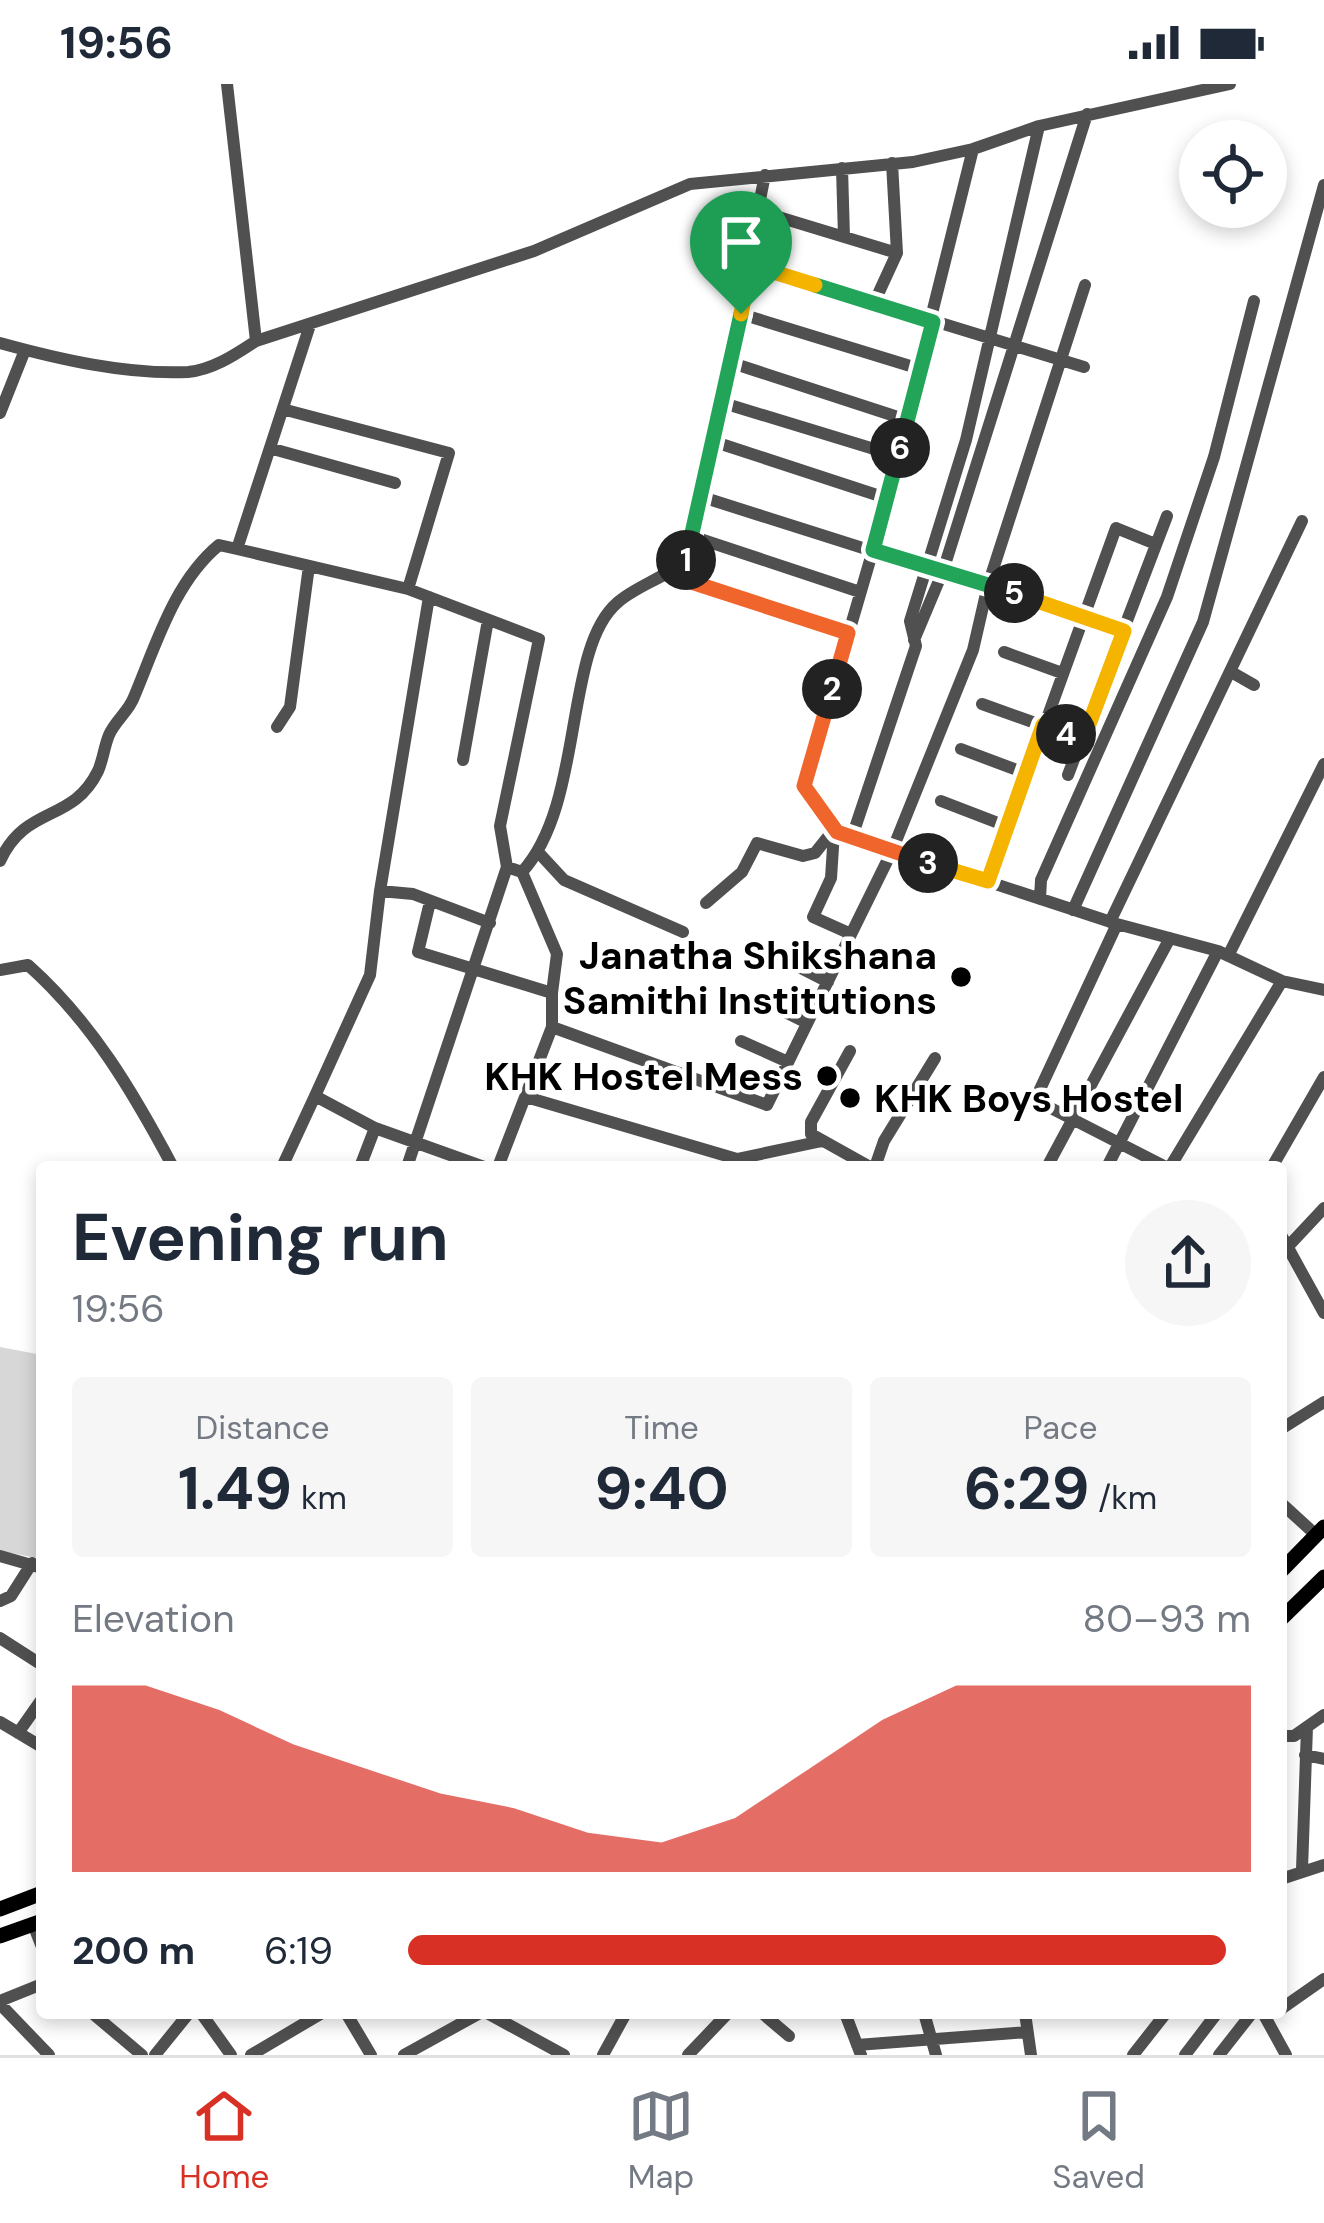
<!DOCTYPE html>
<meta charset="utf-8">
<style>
:root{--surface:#fff;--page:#f6f6f7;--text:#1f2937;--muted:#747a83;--line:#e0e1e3;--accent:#d93025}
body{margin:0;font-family:"DM Sans",sans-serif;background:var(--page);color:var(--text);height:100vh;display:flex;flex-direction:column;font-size:45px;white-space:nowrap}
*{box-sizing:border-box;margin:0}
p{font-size:39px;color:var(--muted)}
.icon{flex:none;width:66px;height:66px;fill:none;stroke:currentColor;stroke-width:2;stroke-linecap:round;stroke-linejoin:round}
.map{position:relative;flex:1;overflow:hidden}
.side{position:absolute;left:36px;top:1077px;width:1251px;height:858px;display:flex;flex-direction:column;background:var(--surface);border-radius:12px;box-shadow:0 6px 18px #0003}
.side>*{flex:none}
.controls{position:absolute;left:1179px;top:36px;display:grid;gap:24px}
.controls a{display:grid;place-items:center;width:108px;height:108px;border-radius:50%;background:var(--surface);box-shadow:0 6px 18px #0003;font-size:60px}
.pin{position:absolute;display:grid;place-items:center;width:102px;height:102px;color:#fff;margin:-123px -51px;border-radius:50% 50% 50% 0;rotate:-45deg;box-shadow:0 0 12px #0007}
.pin .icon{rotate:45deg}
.km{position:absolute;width:60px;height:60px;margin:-30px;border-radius:50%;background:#222;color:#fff;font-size:33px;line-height:60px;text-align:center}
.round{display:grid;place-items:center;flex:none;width:126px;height:126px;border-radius:63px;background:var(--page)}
.head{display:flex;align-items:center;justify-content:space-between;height:204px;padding:0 36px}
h1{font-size:66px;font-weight:700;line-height:90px}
.metrics{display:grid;grid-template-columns:repeat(3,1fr);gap:18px;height:204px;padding:12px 36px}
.metrics div{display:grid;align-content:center;border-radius:12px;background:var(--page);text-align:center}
.metrics b{font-size:60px;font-weight:700}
.metrics small{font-size:33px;font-weight:400}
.metrics p{font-size:33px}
.chart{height:336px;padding:24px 36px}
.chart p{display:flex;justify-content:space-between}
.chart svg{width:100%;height:216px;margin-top:12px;fill:var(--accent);opacity:.7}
ul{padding:0 36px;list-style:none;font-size:39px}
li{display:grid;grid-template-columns:192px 144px 1fr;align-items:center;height:90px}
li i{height:30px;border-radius:15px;background:var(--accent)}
.status{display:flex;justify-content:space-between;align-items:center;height:84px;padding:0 60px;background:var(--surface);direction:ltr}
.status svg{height:33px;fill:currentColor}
.tabs{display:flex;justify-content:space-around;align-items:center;height:168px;border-top:3px solid var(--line);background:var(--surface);font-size:33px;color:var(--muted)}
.tabs a{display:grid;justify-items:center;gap:6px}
.tabs .on{color:var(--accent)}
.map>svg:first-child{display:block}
.green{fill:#d7d7d7}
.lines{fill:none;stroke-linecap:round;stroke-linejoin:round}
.minor{stroke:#505050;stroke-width:12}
.major{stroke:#000;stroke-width:15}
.split-1-casing{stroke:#fff;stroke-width:24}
.split-2-casing{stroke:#fff;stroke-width:24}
.split-3-casing{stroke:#fff;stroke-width:24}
.split-4-casing{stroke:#fff;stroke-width:24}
.split-5-casing{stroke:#fff;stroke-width:24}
.split-6-casing{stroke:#fff;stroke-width:24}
.split-7-casing{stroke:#fff;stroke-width:24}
.split-8-casing{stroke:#fff;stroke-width:24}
.split-1{stroke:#22a559;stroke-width:15}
.split-2{stroke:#f0652b;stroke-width:15}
.split-3{stroke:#f0652b;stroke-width:15}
.split-4{stroke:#f5b400;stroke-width:15}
.split-5{stroke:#f5b400;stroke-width:15}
.split-6{stroke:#22a559;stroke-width:15}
.split-7{stroke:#22a559;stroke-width:15}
.split-8{stroke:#f5b400;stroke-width:15}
.poi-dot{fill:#000;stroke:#fff;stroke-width:4.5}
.labels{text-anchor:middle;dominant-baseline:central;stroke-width:9;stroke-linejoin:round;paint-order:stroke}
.poi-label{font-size:39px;font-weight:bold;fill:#000;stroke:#fff;text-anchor:end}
</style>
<div class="status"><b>19:56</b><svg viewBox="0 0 49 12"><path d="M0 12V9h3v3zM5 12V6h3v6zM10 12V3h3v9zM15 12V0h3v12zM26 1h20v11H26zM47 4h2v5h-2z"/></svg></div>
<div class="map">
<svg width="1324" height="1971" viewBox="0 0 1324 1971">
<rect width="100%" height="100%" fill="#fff"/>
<!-- green -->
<path class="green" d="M0,1263L42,1271V1475L0,1467Z"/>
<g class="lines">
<!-- minor -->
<path class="minor" d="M227,0L256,257
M973,65L873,466L804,702L837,748L1117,840L1218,867L1282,897L1324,906
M842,84L844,153
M759,127L897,169
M751,181L1084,283
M874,219L897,169L892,79
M741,230L920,285
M310,241L237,465L408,505L539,555L500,742L507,783L407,1083
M0,259C58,275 127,291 188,288C213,286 236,270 256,257L534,167L690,100L913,78L973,65L1039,42L1230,0
M729,278L907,336
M720,318L897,372
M286,326L449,369L408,505
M0,329L25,266
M712,357L886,414
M273,365L395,399
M699,412L1124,547
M691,452L860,508
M682,495L765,91
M914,556L943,487L1087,30
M1004,568L1062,589
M1233,589L1254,601
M982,620L1083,656
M277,643L290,623L309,482
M961,665L1025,689
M463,676L488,536
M1068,691L1167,432
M941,717L1006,742
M834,748L831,794L813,833L851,850
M852,753L916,562L910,537L966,356L1039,42
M539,769L564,796L683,848
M0,777C26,720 72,740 98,687C103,676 104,663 109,651C115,637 129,627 134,613C156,561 174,498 219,461L237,465
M507,783L522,788C585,719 563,566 617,519C630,507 650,499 665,490L848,549
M522,788L557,870L552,909
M988,797L1116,444L1153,459
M380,807L429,513
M1040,815L1041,796L1167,513L1214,373L1254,217
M430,818L418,868L552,909V943L498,1083
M706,819L742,788L757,759L803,772L815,769L835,744
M1073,826L1203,538L1324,101
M1110,838L1302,437
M1117,840L1035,1016L1166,1083
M1228,872L1324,680
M779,873L828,898
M0,886L28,881C92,938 133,1008 173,1083
M759,915L807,939
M552,943L767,1021L892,767L973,566L988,501L1085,201
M741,957L788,978
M850,967L811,1038V1050L870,1083
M315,1012L370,891L380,807L413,810L490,839
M526,1013L737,1075L822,1057
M282,1083L315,1012L375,1044
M360,1083L375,1044L484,1083
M875,1083L884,1057L935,974
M1047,1083L1170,854
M1107,1083L1218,867
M1170,1083L1282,897
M1272,1083L1324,993
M1281,1151L1324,1229
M1281,1170L1324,1124
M1281,1345L1324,1318
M1281,1419L1315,1450
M0,1472L42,1484
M0,1517L11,1512L32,1479
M0,1554L42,1581
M0,1638L42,1663
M18,1649L42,1615
M1281,1652H1294L1324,1631
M1305,1671L1324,1675
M1302,1786L1307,1643
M1281,1795L1324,1781
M33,1840L42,1863
M0,1917L42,1900
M0,1920L49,1971
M1281,1925L1324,1895
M92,1929L142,1971
M201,1929L231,1971
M346,1929L371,1971
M487,1929L564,1971
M762,1929L789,1952
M845,1929L861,1971
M924,1929L936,1971
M1025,1929L1031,1971
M1263,1929L1286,1971
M857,1961L1027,1948
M155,1971L189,1929
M251,1971L322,1929
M404,1971L480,1929
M603,1971L626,1929
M688,1971L728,1929
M1133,1971L1166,1929
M1185,1971L1217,1929
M1219,1971L1252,1929"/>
<!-- major -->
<path class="major" d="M1281,1487L1324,1443
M1281,1535L1324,1493
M0,1825L42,1809
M0,1852L42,1837"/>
</g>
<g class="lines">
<!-- split-1 casing -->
<g class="split-1-casing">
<path id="split-1" d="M686,476L741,230"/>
</g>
<!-- split-2 casing -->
<g class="split-2-casing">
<path id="split-2" d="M686,476L682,495L848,549L832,605"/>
</g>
<!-- split-3 casing -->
<g class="split-3-casing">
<path id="split-3" d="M832,605L804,702L837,748L928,779"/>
</g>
<!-- split-4 casing -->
<g class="split-4-casing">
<path id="split-4" d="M928,779L988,797L1043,641L1066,650"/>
</g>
<!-- split-5 casing -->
<g class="split-5-casing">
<path id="split-5" d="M1014,509L1124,547L1083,656L1066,650"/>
</g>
<!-- split-6 casing -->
<g class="split-6-casing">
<path id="split-6" d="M900,364L873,466L1014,509"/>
</g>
<!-- split-7 casing -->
<g class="split-7-casing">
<path id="split-7" d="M815,201L933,238L900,364"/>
</g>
<!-- split-8 casing -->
<g class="split-8-casing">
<path id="split-8" d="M741,230L751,181L815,201"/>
</g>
<!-- split-1 -->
<use href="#split-1" class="split-1"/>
<!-- split-2 -->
<use href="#split-2" class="split-2"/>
<!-- split-3 -->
<use href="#split-3" class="split-3"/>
<!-- split-4 -->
<use href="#split-4" class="split-4"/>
<!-- split-5 -->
<use href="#split-5" class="split-5"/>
<!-- split-6 -->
<use href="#split-6" class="split-6"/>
<!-- split-7 -->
<use href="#split-7" class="split-7"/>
<!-- split-8 -->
<use href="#split-8" class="split-8"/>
</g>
<!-- markers -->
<g class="poi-dot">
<circle cx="961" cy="893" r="12"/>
<circle cx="827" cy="992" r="12"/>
<circle cx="850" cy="1014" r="12"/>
</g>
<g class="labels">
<!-- poi labels -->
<g class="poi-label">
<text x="937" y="871">Janatha Shikshana<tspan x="937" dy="45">Samithi Institutions</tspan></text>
<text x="803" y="992">KHK Hostel Mess</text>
<text x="874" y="1014" text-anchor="start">KHK Boys Hostel</text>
</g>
</g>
</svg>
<div class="controls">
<a><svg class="icon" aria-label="locate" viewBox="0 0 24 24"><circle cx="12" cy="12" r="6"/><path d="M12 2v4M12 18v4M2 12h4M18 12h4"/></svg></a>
</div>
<div class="pin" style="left:741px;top:230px;background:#1e9e55"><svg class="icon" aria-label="arrive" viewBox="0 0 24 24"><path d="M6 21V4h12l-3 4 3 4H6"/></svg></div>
<b class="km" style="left:686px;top:476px">1</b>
<b class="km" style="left:832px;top:605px">2</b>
<b class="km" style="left:928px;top:779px">3</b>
<b class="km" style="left:1066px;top:650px">4</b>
<b class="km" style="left:1014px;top:509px">5</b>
<b class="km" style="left:900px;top:364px">6</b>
<section class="side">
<div class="head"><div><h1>Evening run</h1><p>19:56</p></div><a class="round"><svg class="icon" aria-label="share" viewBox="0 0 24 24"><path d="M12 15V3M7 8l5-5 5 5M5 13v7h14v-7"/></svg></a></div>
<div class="metrics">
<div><p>Distance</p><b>1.49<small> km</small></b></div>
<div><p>Time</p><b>9:40</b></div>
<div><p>Pace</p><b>6:29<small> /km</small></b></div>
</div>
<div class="chart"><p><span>Elevation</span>80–93 m</p>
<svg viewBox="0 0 160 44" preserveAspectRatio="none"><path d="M0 44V6L10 6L20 11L30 18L40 23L50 28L60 31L70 36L80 38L90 33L100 23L110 13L120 6L130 6L140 6L150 6L160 6V44z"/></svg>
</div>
<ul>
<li><b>200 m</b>6:19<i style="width:97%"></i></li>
</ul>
</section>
</div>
<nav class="tabs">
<a class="on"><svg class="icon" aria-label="home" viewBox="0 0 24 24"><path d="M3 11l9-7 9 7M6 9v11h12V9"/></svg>Home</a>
<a><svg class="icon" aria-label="map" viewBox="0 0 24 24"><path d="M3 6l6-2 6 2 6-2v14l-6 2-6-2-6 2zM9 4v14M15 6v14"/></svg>Map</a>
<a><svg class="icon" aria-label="saved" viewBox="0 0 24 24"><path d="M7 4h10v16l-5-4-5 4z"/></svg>Saved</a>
</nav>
